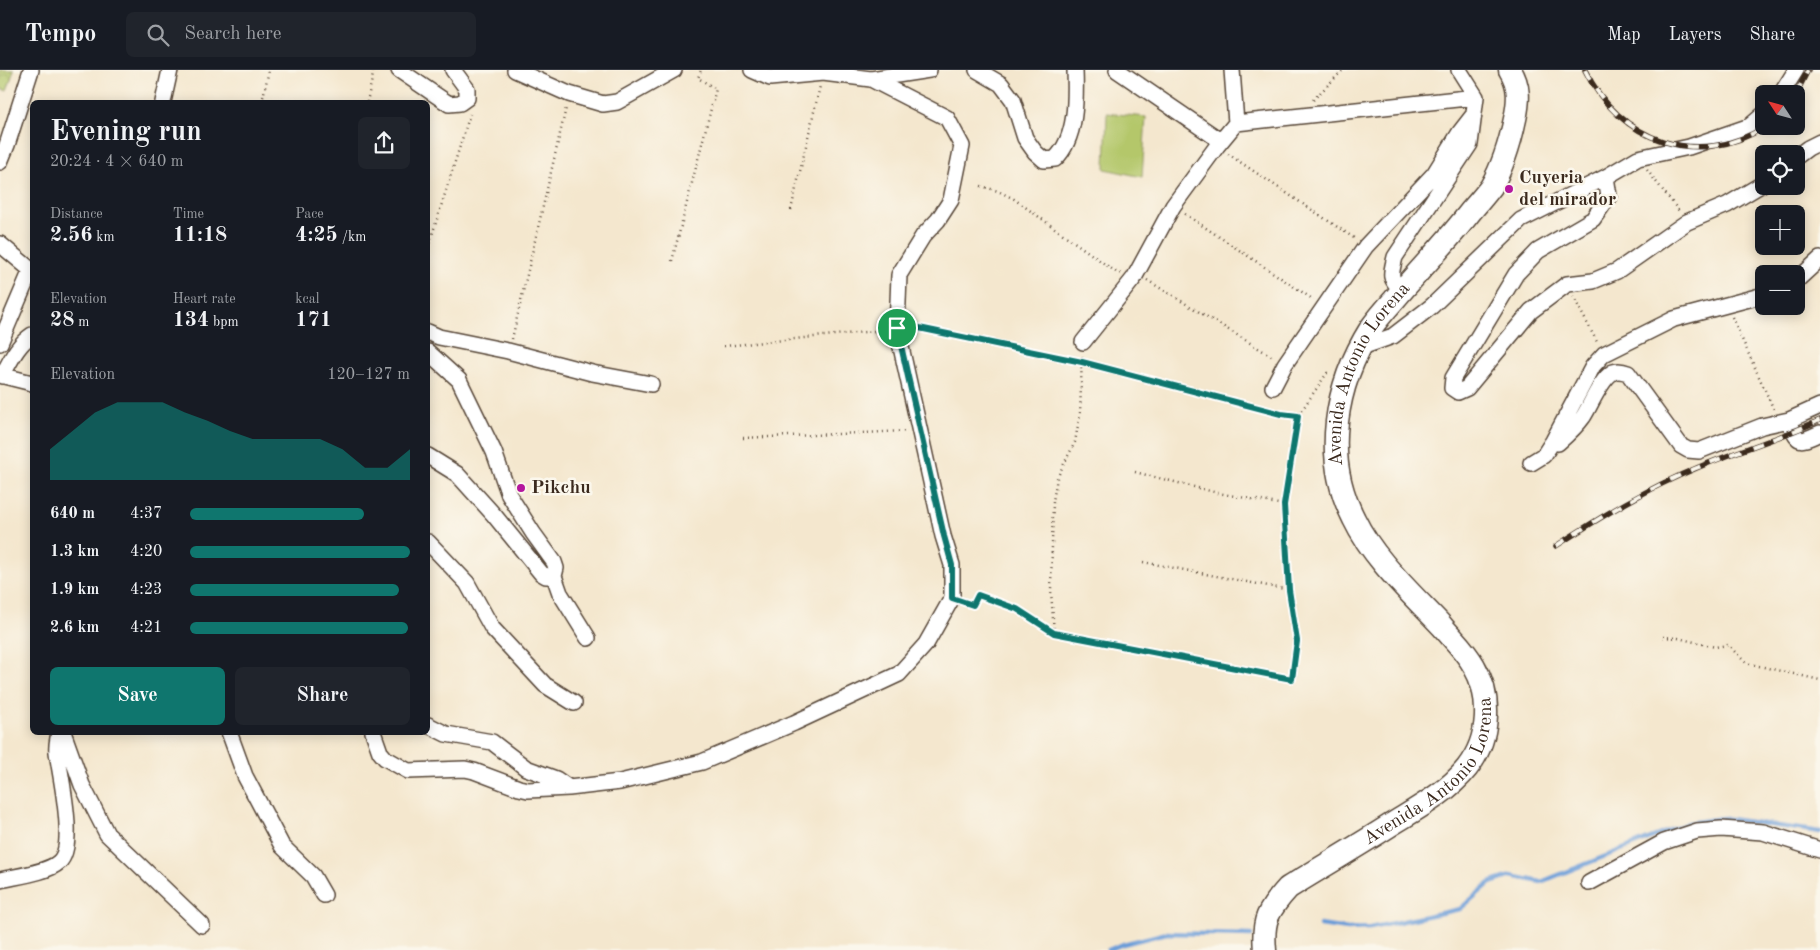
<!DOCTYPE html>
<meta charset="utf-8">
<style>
:root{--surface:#171b24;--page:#20242c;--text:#f1f3f6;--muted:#9ea1a6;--line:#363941;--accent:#0f766e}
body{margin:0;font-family:"Old Standard TT",serif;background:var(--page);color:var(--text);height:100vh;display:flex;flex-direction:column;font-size:19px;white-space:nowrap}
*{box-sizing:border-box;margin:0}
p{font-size:16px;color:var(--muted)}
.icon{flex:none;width:28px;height:28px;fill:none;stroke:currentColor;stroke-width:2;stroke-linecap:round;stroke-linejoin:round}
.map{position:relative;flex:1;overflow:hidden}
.drawer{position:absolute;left:30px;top:30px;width:400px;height:635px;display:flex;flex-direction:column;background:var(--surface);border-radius:8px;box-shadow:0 2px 12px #0003}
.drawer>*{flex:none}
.needle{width:32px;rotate:306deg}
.fabs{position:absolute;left:1755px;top:15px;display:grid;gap:10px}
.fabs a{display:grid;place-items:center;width:50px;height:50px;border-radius:8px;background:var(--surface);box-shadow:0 2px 12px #0003;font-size:25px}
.pin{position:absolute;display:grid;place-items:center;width:42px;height:42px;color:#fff;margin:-21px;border:2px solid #fff;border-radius:50%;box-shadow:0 1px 5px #0007}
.round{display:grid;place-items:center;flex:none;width:52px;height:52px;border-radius:8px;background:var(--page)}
.summary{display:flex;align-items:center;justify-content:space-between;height:85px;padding:0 20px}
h1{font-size:28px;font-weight:800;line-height:38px}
.stats{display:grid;grid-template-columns:repeat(3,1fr);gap:8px;height:85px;padding:5px 20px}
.stats div{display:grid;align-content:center}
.stats b{font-size:21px;font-weight:800}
.stats small{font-size:14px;font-weight:400}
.stats p{font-size:14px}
.chart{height:140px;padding:10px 20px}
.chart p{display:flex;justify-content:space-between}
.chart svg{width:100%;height:90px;margin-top:5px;fill:var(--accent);opacity:.7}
.action{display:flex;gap:10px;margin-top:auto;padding:10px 20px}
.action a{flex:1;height:58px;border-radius:8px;background:var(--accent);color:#fff;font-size:20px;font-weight:800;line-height:58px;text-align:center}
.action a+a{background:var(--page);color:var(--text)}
ul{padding:0 20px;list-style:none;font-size:16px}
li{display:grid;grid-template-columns:80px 60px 1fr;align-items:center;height:38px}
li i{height:12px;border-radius:6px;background:var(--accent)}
header{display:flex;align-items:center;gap:30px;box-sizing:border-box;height:70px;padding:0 25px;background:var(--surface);border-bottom:1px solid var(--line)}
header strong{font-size:24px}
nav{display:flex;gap:28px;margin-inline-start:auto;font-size:18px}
.search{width:350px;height:45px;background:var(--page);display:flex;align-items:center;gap:12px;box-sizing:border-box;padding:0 18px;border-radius:8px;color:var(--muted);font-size:19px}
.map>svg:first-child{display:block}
.grass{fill:#b4c76a;stroke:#787844}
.park{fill:url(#park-crowns);stroke:#787844}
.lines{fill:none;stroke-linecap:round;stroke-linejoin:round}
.stream{stroke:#6d9ed8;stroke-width:4.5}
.minor-casing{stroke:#574638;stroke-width:18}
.highway-casing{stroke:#574638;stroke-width:25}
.path{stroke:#574638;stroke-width:2.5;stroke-dasharray:1 4;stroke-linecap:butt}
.minor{stroke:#fff;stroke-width:15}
.highway{stroke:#fff;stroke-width:22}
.rail-casing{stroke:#3b2a1e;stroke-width:5.5}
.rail{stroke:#fbf7ec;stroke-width:4;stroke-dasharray:11;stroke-linecap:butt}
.route-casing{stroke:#fff;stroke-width:10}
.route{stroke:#0f766e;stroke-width:6}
.poi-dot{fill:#b5179e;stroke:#fbf7ec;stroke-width:2}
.labels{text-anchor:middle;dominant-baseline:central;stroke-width:5;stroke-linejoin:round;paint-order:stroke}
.poi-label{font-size:19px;font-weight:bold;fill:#3b2a1e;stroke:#fbf7ec;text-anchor:start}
.street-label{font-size:19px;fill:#3b2a1e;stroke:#fbf7ec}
</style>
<header>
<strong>Tempo</strong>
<div class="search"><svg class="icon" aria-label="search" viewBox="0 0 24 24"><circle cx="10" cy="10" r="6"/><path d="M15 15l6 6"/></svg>Search here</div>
<nav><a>Map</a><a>Layers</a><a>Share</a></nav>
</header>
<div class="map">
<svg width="1820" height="880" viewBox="0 0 1820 880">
<defs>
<pattern id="park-crowns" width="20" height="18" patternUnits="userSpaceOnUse" patternTransform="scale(1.25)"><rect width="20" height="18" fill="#b4c76a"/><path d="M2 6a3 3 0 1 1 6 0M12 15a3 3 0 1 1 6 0" fill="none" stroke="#94a257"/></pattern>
</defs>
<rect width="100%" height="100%" fill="#fbf7ec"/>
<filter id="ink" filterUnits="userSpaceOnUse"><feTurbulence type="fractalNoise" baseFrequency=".02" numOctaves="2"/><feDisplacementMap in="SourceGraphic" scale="10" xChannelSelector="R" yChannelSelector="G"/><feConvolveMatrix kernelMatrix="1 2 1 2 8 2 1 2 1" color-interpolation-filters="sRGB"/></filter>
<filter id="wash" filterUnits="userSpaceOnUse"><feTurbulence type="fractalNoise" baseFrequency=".0096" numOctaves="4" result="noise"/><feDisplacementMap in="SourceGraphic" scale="20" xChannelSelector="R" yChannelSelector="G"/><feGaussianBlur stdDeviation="1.12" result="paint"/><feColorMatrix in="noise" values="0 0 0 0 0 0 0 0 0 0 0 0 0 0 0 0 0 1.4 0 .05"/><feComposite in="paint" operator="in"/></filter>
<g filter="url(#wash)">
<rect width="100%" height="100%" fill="#f4e7ce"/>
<!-- grass -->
<path class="grass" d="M1107,43L1146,47L1142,107L1105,99Z"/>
<!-- park -->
<path class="park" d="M0,0H14L7,21L0,18Z"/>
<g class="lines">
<!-- stream -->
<path class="stream" d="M1320,855L1348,859L1370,858L1460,839L1490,813L1511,806L1541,812L1688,753L1723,748L1820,762
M1108,880L1123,874L1167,863L1251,865"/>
</g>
</g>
<g filter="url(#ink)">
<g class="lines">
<!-- minor casing -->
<g class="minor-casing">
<path id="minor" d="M399,0L449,34L460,33L467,28V19L453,0
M515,0L569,24L603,34L617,32L674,0
M752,0L770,8L823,3L871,9L929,0
M977,0L1001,14L1013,30L1025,68L1035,82L1044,90L1055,89C1077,68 1076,28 1075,0
M1117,0L1221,71
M1781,24L1796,0
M163,32L170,0
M1236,53L1476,27
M1796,87L1808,78L1820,72
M0,92L7,75L31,0
M1606,107L1638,88L1689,77L1750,56L1764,44
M0,174L31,200L32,199
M1796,211L1820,189
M1402,220C1388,208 1391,204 1395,187L1470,74L1476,27L1459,0
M428,262L439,267L508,281L592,303L651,314
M1083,272L1134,208L1173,136L1217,76L1236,53L1232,0
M0,273L31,200
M1359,278L1393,266L1432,236L1521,150L1606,107L1609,126L1593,149L1538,181L1516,204L1453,308L1452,318L1458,322L1467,318L1531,241L1567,214L1593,211L1617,201L1687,152L1727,135L1764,113
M428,282L459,310L494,382L509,425L533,463L554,492L556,498L554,506H546L541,503L494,445L457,404L428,386
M0,305L32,313
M2,306C11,290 17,275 32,265
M1273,317L1285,294L1366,176L1434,104L1460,62L1474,44
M1820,336L1789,350C1798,374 1798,373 1820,363
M1553,371L1558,373C1567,365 1576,357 1583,347C1591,335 1600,310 1613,302C1618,300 1623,301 1628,303L1681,376L1688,380L1699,381L1762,356L1789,350
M1531,393L1544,385L1553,371L1593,296L1604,284L1674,249L1764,225
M428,472L467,513L492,558L545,615L574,633
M554,506L560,523L588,568
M428,655L446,664L492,672L526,698L556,709L569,718L620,712L702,692L794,653L899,604L926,574L952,528V495L943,466L897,259L899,205L923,166L938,150L951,130L962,76L947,48L871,9
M63,662L82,715L107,764L202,855
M229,662L245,706L282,776L313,806L324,825
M373,662L380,682L385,688L408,701L465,699L474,701L519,718L528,720L569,718
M0,810C16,806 47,803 59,792C77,776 60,705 57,682C56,675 58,669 59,662
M1589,813L1664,772L1697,761L1721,759L1763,762L1820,780"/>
</g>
<!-- highway casing -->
<g class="highway-casing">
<g id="highway">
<path id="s1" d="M1265,880C1262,850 1268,840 1288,818C1322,797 1356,777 1389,756C1416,739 1447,723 1467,698C1490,669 1492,627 1474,596C1466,581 1453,569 1442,556C1412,524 1373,489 1354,449C1322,387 1335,315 1371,258C1378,248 1386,239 1394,230C1419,200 1447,172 1471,141C1478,133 1485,125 1491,117C1503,96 1510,73 1515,49C1519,31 1520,16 1510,0"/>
</g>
</g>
<!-- path -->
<path class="path" d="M1313,30L1343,0
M262,32L269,0
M367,32L374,0
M1228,84L1354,168
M1647,100L1679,141
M981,116L998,121L1014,129L1116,202L1121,204
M791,140L820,16
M1185,144L1314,230
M428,178L470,44
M672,191L716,19L698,8L701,0
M1147,210L1273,287
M1573,226L1597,272
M1732,247L1774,340
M910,258H919L1081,292L1281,344L1298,346L1327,303H1329
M512,269L566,38
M724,276L885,260
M743,368L907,361
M1135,402L1218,423L1284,435
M1143,492L1289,520
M965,533L973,535L978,525L1017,539L1054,563L1292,609L1297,571L1289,520L1284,435L1298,346
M1054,563L1051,521L1053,431L1057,408L1075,372L1080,344L1082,286
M1663,567L1678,568L1715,577L1728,575L1746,593L1820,610"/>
<!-- minor -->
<use href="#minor" class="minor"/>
<!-- highway -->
<use href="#highway" class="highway"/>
<!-- rail casing -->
<g class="rail-casing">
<path id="rail" d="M1585,0C1619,71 1698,100 1766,56
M1796,24L1808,0
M1556,476C1602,446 1648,418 1699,397C1739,380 1781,368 1820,350"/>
</g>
<!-- rail -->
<use href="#rail" class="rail"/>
</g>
</g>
<g class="lines" filter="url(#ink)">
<!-- route casing -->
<g class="route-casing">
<path id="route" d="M897,258H919L1082,292L1281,344L1298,346L1284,435L1289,520L1297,571L1292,609L1054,563L1017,539L978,525L973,535L952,528V495L944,466Z"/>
</g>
<!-- route -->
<use href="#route" class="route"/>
</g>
<!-- markers -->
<g class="poi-dot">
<circle cx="1509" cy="119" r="5"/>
<circle cx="521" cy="418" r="5"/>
</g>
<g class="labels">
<!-- poi labels -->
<g class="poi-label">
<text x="1519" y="108">Cuyeria<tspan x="1519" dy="22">del mirador</tspan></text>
<text x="531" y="418">Pikchu</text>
</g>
<!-- street labels -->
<g class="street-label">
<text stroke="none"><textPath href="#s1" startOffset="740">Avenida Antonio Lorena</textPath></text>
<text stroke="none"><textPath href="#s1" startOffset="260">Avenida Antonio Lorena</textPath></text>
</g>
</g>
</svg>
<div class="fabs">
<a><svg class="needle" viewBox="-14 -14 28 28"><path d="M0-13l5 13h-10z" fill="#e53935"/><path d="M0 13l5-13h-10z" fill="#9ea1a6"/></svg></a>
<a><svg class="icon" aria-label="locate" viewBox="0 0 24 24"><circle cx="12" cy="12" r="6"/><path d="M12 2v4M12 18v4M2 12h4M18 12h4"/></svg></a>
<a>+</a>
<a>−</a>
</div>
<div class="pin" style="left:897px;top:258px;background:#1e9e55"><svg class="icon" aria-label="arrive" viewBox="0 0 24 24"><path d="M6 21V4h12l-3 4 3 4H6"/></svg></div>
<section class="drawer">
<div class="summary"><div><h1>Evening run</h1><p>20:24 · 4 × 640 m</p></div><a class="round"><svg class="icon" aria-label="share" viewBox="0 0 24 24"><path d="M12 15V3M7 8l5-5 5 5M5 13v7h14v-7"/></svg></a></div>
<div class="stats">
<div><p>Distance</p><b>2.56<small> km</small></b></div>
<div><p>Time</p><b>11:18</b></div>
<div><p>Pace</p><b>4:25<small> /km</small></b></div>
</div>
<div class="stats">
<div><p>Elevation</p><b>28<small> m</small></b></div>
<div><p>Heart rate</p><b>134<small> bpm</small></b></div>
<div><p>kcal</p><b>171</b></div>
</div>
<div class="chart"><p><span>Elevation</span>120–127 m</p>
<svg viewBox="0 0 160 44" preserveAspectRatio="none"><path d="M0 44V29L10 20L20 11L30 6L40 6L50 6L60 11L70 15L80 20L90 24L100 24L110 24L120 24L130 29L140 38L150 38L160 29V44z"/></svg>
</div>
<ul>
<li><b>640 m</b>4:37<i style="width:79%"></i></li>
<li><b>1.3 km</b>4:20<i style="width:100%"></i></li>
<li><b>1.9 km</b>4:23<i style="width:95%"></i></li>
<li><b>2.6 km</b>4:21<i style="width:99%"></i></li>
</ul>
<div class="action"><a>Save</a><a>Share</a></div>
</section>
</div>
